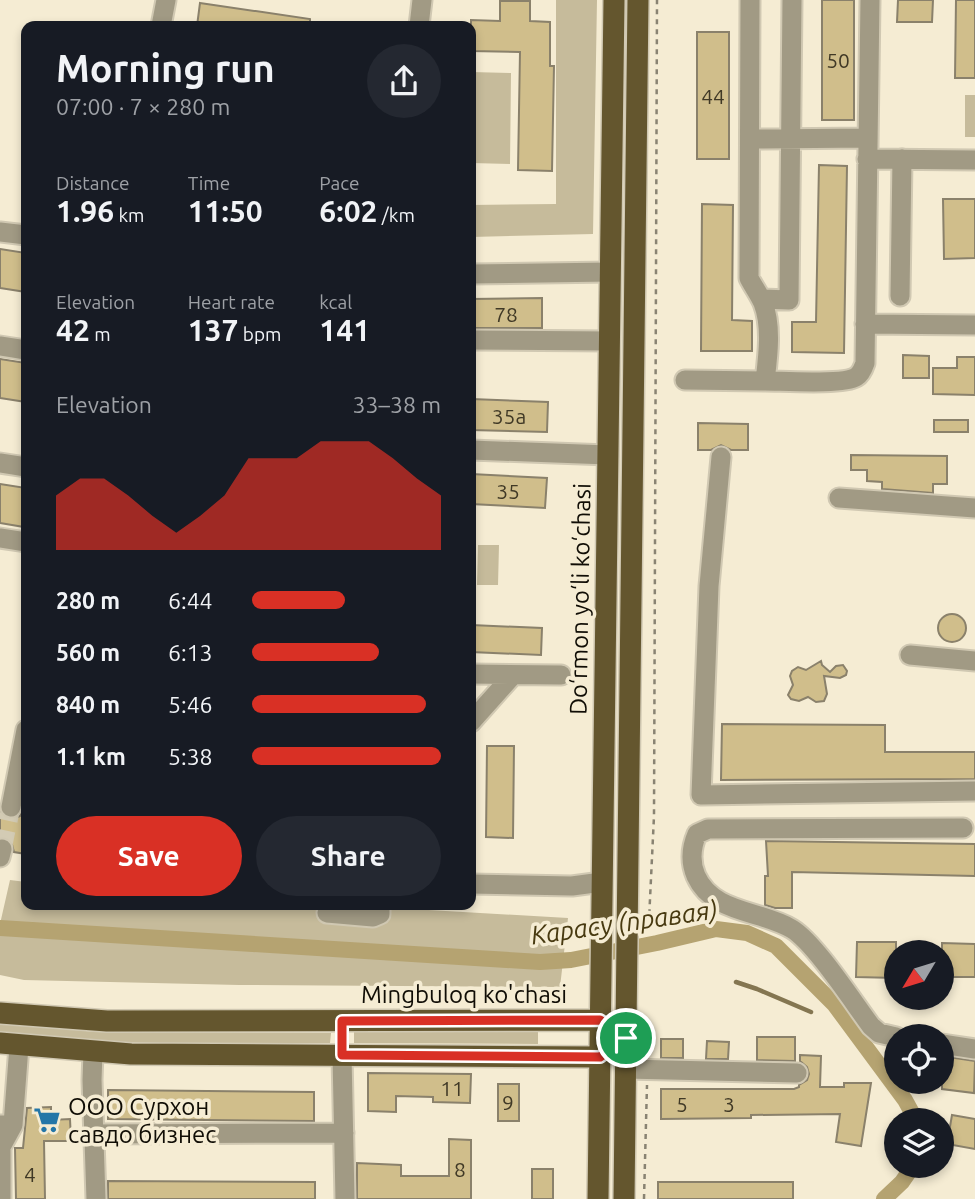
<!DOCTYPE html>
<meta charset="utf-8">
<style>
:root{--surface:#171b24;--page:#242831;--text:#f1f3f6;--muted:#9ea1a6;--accent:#d93025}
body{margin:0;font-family:Ubuntu,sans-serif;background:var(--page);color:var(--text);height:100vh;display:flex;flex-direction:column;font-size:26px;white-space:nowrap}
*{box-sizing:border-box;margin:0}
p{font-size:23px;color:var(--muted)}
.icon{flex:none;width:38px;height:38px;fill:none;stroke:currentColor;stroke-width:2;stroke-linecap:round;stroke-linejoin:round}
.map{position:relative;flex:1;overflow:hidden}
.sheet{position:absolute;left:21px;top:21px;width:455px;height:889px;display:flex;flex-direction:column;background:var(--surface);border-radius:14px;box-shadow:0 4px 10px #0003}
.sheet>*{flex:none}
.needle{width:46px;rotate:232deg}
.controls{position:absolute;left:884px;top:940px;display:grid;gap:14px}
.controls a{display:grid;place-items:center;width:70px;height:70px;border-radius:50%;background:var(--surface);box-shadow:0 4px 10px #0003;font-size:35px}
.pin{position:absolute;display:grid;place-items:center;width:60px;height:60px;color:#fff;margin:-30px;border:4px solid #fff;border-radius:50%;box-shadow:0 2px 7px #0007}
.round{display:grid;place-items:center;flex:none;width:74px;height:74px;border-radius:37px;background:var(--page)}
.overview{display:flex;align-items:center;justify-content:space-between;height:119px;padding:0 35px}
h1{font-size:38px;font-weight:600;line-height:52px}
.figures{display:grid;grid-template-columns:repeat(3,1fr);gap:10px;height:119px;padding:7px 35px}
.figures div{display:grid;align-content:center}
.figures b{font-size:30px;font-weight:600}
.figures small{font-size:19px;font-weight:400}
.figures p{font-size:19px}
.chart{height:196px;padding:14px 35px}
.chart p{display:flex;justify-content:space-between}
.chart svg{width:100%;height:126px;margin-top:7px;fill:var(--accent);opacity:.7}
.cta{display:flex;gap:14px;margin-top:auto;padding:14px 35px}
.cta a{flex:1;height:80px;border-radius:42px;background:var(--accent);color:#fff;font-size:28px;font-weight:600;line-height:80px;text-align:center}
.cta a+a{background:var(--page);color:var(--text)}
ul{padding:0 35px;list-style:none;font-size:23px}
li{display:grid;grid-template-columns:112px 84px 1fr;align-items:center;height:52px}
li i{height:18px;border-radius:9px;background:var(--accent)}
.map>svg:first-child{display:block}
.green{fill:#c6bb9b}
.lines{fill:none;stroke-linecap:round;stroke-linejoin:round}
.stream{stroke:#847651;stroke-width:4.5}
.canal{stroke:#b5a371;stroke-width:16}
.building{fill:#d0be8b;stroke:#8a816b;stroke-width:2}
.minor-tunnel{stroke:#d3cbb4;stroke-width:19;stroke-dasharray:19 10;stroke-linecap:butt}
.minor-casing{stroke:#d0c8b2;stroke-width:23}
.major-casing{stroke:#d0c8b2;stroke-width:24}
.path{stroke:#898372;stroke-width:2.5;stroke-dasharray:5 5;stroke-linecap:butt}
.minor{stroke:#a19a84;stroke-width:19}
.major{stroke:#64562e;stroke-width:21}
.route-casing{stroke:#fff;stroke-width:14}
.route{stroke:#d93025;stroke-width:9}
.labels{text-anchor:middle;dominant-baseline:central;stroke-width:7;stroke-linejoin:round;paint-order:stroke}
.number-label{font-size:21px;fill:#403926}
.street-label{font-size:24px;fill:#100d05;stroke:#f5ecd3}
.poi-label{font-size:24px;fill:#100d05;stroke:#f5ecd3;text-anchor:start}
.water-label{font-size:26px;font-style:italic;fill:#483a11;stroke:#f5ecd3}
</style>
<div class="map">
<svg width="975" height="1199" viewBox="0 0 975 1199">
<rect width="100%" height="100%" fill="#f5ecd3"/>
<!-- green -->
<path class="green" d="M556,0H597L593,234L471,237V205L556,204Z
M471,72L511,73L510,164L471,163Z
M965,95H975V137H965Z
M478,545H499L498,585H477Z
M10,880L26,882V905H343L568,918L560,987L239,985L24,980L0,975V924Z
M0,1023L96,1032L331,1033L330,1043C220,1043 109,1047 0,1032Z
M354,1030L538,1031V1044L354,1043Z"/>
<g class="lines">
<!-- stream -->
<path class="stream" d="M736,982L757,989L811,1012"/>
<!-- canal -->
<path class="canal" d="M0,928L540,962L571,960L657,943L716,929L747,933L776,946L834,1004L905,1100L916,1120
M884,1199L902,1182L913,1166"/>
</g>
<!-- building -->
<path class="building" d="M822,0H854V120H822Z
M898,0H933L932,22H897Z
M956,0H975V78H955Z
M500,1H530V21L550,22V66H554L552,171L518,170L520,52L471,51V20L500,21Z
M200,3L310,19V26H197Z
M697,32H729V159H697Z
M819,165L847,166L844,353L792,352V322H816Z
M943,199H975V258L944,259Z
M702,204L733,205L732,320L752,321V351H701Z
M0,249L26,253V292L0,288Z
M542,298V328H471V299Z
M903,355L929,356V378H903Z
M957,357H975V395L933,394V368H957Z
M0,359L26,363V402L0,398Z
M471,399L548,402L547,432L471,430Z
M934,420H968V432H934Z
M698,423L748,424V450H731L721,445L711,450H698Z
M851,455L947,456V484H933V493L882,489V482L867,481V470H851Z
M471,474L547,478L545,508L471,504Z
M0,484L26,488L24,527L0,523Z
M938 628a14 14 0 1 1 28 0a14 14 0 1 1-28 0Z
M471,625L542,628L541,655L471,652Z
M821,661L822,665L830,672L836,666L843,665L847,671L846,675L840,678L824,676L827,694L824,701L816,702L808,697L799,701L791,699L788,695L793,685L790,676L792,671L798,667L806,670Z
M722,724L885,725V752H975V779L721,780Z
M487,746H514L513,838L486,837Z
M23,809L26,810V854L14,852L11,841L0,837V812L8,819H14L20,816Z
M766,841L975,844V876L792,872V908H775L765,905V876H768Z
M857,942H896V978L856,977Z
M942,943L975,944V977H942Z
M757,1037H795V1061L757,1060Z
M661,1039H683V1058H661Z
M707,1041L729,1042L728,1059H706Z
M800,1055L821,1056L820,1087H844V1083H871L861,1146L836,1142L840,1114L751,1115V1118L661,1119V1089H794L799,1087V1085L807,1080L809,1074L807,1067L800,1061Z
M942,1056L975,1061L974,1093L942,1089Z
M368,1073L471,1074L470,1103L433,1102V1097L396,1096V1112L368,1111Z
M498,1084H519V1121H498Z
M108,1090L314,1092V1121L108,1119Z
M51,1107V1120L70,1119L71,1141H44L45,1199H16L15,1148H23L27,1108Z
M952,1115L975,1119V1149L947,1144Z
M449,1139L471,1140V1199H357V1163L401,1165V1176H449Z
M532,1169H553V1199H532Z
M108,1181L315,1182V1199H108Z
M658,1182H793V1199H658Z"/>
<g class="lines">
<!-- minor-tunnel -->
<path class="minor-tunnel" d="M2,849L11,807"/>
<!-- minor casing -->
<g class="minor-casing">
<path id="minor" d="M750,0L749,278C753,286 759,294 763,303C772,326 768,356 765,381C783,381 843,385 856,377C861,374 863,369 865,363L870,0
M161,26L166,0
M419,26L422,0
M750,139L867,138
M867,159L975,160
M0,232L26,235
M471,274L610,272
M900,296L902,159
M762,299L789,300L792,0
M865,324L975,325
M471,340L609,341
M0,346L26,350
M685,380L765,381
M471,450L608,455
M721,457L709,586L701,795L975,791
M0,463L26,467
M839,498L975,508
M0,538L26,542
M910,655L975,661
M471,674L561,675
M471,722L513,675
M11,807L26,730
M0,857L2,849
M471,884L572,886L602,882
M327,913L373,917L380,914V905
M896,1037L879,1033L871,1026C853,1002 815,943 792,929C761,910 713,914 696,876C690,862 691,848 697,834L708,829L963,828
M942,1044L975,1049
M93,1052L92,1080L96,1199
M342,1055L345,1199
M626,1069L797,1073
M0,1125H13L19,1046
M93,1134L344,1133
M1,1199V1147L13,1125"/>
</g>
<!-- major casing -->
<g class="major-casing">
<path id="major" d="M0,1013L107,1021L600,1020L611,1027
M0,1043L131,1054L600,1057L611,1049
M598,1199L614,0
M624,1199L638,0"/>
</g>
<!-- path -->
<path class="path" d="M646,923L649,920L654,816L657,0
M645,1026L647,1054
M644,1199L647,1085"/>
<!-- minor -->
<use href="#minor" class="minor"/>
<!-- major -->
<use href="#major" class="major"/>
</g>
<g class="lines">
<!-- route casing -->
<g class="route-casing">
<path id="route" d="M600,1020L626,1038L600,1057L342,1055V1021Z"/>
</g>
<!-- route -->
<use href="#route" class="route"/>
</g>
<!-- icons -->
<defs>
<g id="supermarket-bare" transform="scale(2.1)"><path d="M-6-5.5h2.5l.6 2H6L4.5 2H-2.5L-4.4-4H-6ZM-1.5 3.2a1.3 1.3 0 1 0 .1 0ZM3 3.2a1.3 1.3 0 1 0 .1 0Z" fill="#2476a7" stroke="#f5ecd3" stroke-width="2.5" paint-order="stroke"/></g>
</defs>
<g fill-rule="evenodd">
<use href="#supermarket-bare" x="47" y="1120"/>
</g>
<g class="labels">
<!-- number labels -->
<g class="number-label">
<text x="838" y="60">50</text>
<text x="713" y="96">44</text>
<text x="506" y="314">78</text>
<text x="509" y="416">35а</text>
<text x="508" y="491">35</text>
<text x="452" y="1088">11</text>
<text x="508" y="1102">9</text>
<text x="682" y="1104">5</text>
<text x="729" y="1104">3</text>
<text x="460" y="1169">8</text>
<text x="30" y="1174">4</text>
</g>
<!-- street labels -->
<g class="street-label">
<text transform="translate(580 599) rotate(-89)">Do‘rmon yo‘li ko‘chasi</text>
<text x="464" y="994">Mingbuloq ko'chasi</text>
</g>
<!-- poi labels -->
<g class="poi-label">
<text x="68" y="1106">ООО Сурхон<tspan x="68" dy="28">савдо бизнес</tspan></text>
</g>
<!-- water labels -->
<g class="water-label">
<text transform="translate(624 922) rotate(-8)">Карасу (правая)</text>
</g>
</g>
</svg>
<div class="controls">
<a><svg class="needle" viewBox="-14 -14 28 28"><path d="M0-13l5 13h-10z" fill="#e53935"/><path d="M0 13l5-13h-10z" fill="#9ea1a6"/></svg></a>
<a><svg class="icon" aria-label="locate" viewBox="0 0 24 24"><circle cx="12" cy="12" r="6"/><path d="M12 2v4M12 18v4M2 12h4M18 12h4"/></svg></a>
<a><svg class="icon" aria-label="layers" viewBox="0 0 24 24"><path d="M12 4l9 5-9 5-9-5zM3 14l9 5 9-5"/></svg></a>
</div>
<div class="pin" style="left:626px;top:1038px;background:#1e9e55"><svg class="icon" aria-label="arrive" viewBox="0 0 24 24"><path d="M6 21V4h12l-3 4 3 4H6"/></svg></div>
<section class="sheet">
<div class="overview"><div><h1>Morning run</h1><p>07:00 · 7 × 280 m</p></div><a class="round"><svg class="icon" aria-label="share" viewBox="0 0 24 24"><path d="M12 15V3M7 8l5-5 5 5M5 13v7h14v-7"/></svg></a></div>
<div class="figures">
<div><p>Distance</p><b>1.96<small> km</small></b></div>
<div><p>Time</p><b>11:50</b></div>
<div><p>Pace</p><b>6:02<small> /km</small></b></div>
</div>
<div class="figures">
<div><p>Elevation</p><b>42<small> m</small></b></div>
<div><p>Heart rate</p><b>137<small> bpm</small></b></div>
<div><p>kcal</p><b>141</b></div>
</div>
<div class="chart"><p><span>Elevation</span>33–38 m</p>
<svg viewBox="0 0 160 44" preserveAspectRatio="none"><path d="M0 44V25L10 19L20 19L30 25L40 32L50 38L60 32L70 25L80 12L90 12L100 12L110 6L120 6L130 6L140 12L150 19L160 25V44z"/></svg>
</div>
<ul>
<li><b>280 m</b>6:44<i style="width:49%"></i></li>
<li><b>560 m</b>6:13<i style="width:67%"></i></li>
<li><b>840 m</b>5:46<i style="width:92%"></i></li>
<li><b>1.1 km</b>5:38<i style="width:100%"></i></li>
</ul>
<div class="cta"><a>Save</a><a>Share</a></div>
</section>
</div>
